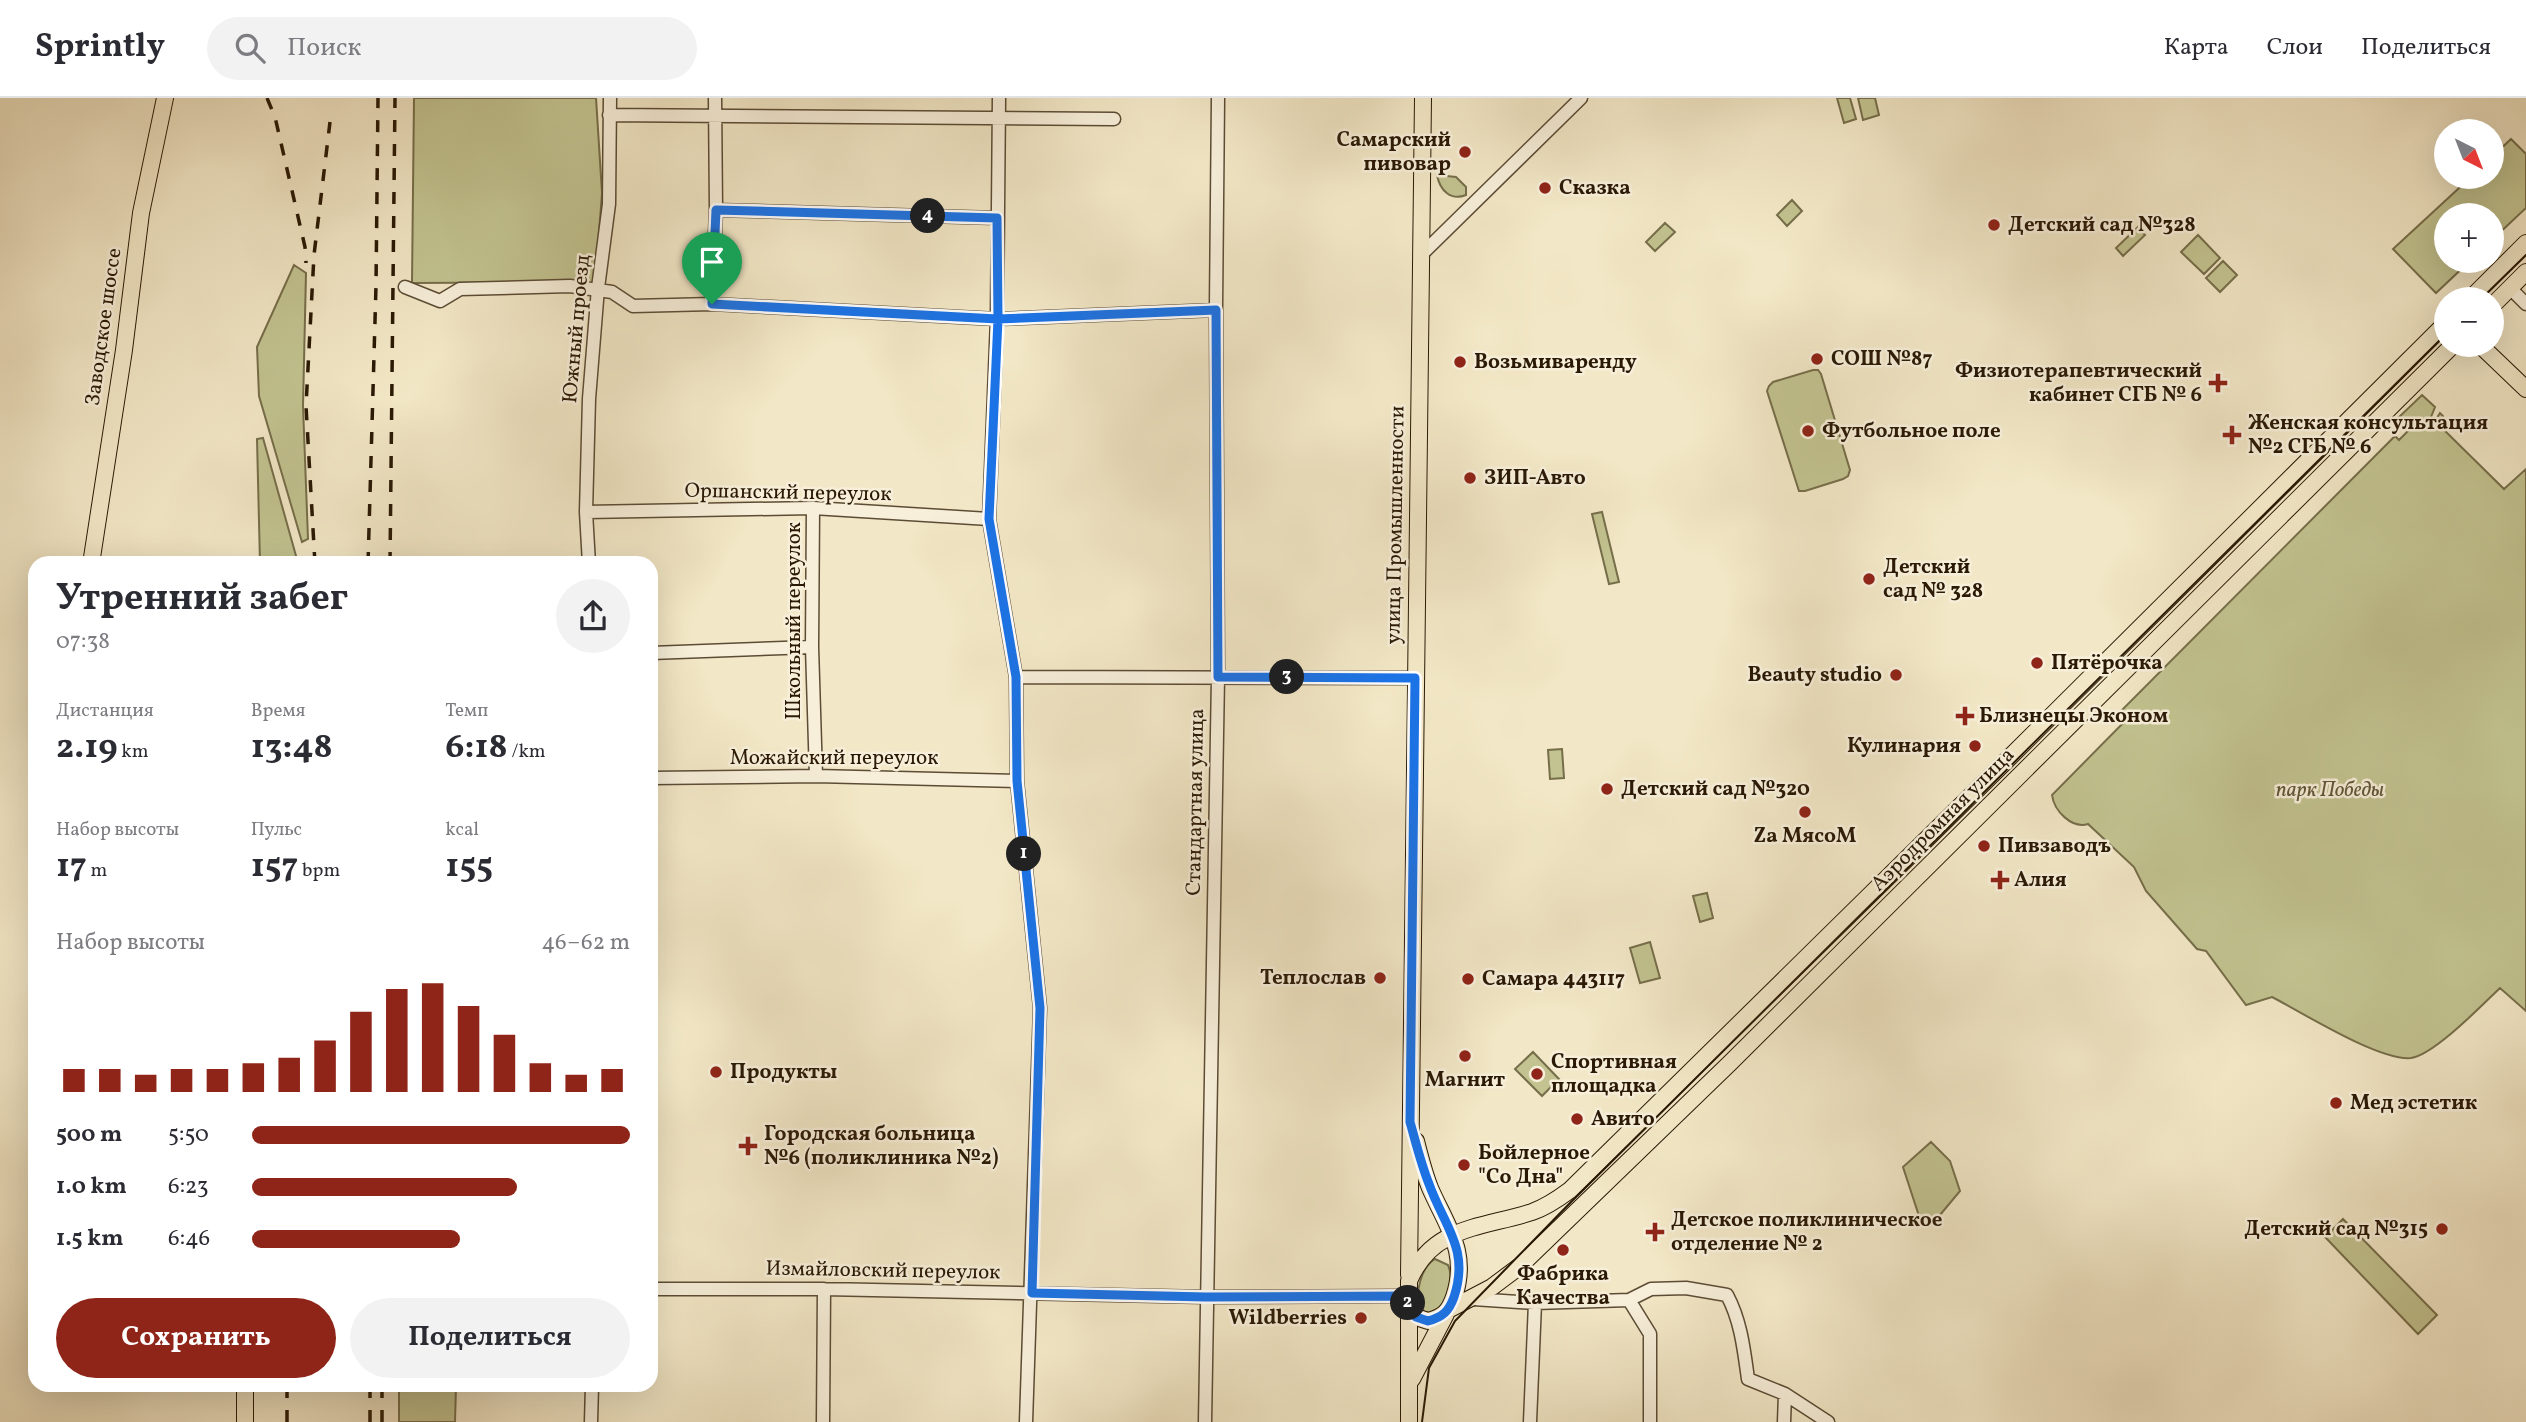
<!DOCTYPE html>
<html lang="ru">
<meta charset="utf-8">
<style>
:root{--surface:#fff;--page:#f2f2f3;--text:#2b2b33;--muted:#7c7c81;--line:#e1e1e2;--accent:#8f2418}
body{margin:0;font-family:Vollkorn,serif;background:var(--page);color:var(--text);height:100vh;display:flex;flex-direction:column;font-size:26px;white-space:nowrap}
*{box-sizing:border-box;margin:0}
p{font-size:23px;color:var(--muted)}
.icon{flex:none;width:38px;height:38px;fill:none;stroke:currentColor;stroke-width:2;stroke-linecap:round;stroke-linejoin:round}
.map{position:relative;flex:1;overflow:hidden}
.drawer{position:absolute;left:28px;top:458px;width:630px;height:836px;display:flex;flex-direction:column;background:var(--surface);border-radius:21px;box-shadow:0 7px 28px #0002}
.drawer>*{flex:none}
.needle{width:46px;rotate:138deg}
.tools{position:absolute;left:2434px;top:21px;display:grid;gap:14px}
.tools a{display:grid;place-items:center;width:70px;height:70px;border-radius:50%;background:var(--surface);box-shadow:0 7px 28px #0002;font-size:35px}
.pin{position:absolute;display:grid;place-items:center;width:60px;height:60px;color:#fff;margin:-72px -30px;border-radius:50% 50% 50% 0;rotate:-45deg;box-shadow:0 0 7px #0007}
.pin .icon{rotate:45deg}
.km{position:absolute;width:35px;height:35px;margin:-18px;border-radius:50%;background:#222;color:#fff;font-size:19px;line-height:35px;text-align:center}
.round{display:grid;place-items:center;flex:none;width:74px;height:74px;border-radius:37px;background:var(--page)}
.head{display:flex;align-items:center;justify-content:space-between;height:119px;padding:0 28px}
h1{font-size:38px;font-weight:700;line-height:52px}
.stats{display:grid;grid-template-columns:repeat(3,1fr);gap:10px;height:119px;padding:7px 28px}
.stats div{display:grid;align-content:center}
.stats b{font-size:35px;font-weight:700}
.stats small{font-size:19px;font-weight:400}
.stats p{font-size:19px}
.chart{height:196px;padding:14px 28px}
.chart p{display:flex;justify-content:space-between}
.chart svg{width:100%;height:126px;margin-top:7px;stroke:var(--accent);stroke-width:6}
.primary-button{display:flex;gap:14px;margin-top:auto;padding:14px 28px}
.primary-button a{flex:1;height:80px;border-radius:42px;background:var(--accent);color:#fff;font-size:28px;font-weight:700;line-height:80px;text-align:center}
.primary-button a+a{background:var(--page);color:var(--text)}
ul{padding:0 28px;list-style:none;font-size:23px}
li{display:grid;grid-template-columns:112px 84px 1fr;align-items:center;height:52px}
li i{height:18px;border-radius:9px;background:var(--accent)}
header{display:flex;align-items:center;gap:42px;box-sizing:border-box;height:98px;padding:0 35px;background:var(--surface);border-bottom:2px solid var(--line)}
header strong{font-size:33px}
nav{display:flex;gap:38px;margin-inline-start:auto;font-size:24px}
.search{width:490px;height:63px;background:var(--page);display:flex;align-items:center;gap:18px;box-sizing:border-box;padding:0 24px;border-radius:38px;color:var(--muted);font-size:26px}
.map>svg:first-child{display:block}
.green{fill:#c2c390;stroke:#766e4a;stroke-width:2}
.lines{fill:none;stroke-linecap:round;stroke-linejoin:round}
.minor-casing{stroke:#5c4c35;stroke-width:15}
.major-casing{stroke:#2a1905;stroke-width:18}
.minor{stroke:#f7efda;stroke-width:12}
.major{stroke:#f2e7c6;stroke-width:16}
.tram{stroke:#2a1905;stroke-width:2}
.rail{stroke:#2a1905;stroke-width:3.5;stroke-dasharray:12 12;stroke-linecap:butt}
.route-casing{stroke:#fff;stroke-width:14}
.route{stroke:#1a73e8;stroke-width:9}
.poi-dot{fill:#8f2418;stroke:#f7efda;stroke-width:2.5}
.labels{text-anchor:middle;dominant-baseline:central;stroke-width:5;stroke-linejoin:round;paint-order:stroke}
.poi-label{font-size:21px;font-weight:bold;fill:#2a1905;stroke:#f7efda;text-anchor:start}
.street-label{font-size:21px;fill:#2a1905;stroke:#f7efda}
.park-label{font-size:21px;font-style:italic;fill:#5f5436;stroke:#f7efda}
</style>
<header>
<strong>Sprintly</strong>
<div class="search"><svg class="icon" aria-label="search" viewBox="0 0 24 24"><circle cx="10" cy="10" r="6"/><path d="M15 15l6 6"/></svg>Поиск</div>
<nav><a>Карта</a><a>Слои</a><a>Поделиться</a></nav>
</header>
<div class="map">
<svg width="2526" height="1324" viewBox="0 0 2526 1324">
<rect width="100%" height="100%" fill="#f2e7c6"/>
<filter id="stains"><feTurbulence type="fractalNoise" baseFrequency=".00286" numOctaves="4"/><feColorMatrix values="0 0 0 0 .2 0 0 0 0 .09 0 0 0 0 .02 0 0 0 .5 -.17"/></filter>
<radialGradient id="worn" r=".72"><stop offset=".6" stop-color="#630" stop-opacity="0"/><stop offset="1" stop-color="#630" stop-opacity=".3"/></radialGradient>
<!-- green -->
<path class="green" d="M414,0H596L602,95L595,188L571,184L412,185Z
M1837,0H1850L1856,21L1844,25Z
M1858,0H1875L1879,17L1863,22Z
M2511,41L2526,56V110L2492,142V117H2446V163H2470L2436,195L2393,151L2471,79H2492V59Z
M1437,77L1456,79L1466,89V97C1451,103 1440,93 1437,77Z
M1792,102L1802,113L1787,128L1777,117Z
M1665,125L1675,134L1655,153L1646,144Z
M2138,129L2145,137L2123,158L2116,150Z
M2198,137L2220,160L2204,176L2181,154Z
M2223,163L2237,177L2220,194L2206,180Z
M294,167L306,175L303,308L308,441L302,444L259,298L257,249Z
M1813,272H1818L1821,276L1850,372L1848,378L1843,381L1805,393H1799L1767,293L1769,288L1773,284Z
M2422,297L2435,309L2431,319L2435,323L2440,315L2443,318L2440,328L2504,391L2526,371V913L2500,890C2482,907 2434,957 2411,960C2379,963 2303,915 2272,899L2246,907L2206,853L2197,851L2146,793L2134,769L2088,726C2072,731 2054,713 2052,697L2135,613L2129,617L2116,618L2395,338L2399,342L2408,333L2397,321Z
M263,340L298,465H260L257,341Z
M1602,414L1619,484L1609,486L1592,416Z
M1562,651L1564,680L1550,681L1548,652Z
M1707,795L1713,820L1700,824L1693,798Z
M1650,844L1660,880L1640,885L1630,850Z
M1533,954L1559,981L1542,998L1515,971Z
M1931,1044L1950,1063L1960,1093L1940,1117L1920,1121L1903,1069Z
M2343,1121L2437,1217L2418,1236L2325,1139Z
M1435,1161L1448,1167C1455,1183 1446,1205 1434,1217L1417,1211C1417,1194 1419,1171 1435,1161Z
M399,1288H456L455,1324H399Z"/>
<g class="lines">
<!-- minor casing -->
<g class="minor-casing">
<path id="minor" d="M999,0L997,221L989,421L1016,579L1017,683L1040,910L1026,1324
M609,17L1114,21
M716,112L997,120
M1421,157L1581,0
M405,189L440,203L460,191L570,188L612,194L633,208L712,206L997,221L1216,212
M2510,190L2526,206
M712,206L716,112L715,0
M813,410L812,549L816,678
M586,414L813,410L989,421
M589,466L586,414L589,301L598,190L609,106L610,0
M651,555L812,549
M1016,579L1415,580
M651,680L816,678L1017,683
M651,1191H824L1206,1199L1408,1198
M1473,1201L1535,1205L1629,1202
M591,1324L592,1288
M823,1324L824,1191
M1205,1324L1218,579L1216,209L1218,0
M1530,1324L1535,1205
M1650,1324V1236L1629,1202L1651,1191L1686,1190L1727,1197C1741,1223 1744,1252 1748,1281L1785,1296L1828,1324
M1784,1324L1785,1296"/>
</g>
<!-- major casing -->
<g class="major-casing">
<path id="major" d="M2470,201L2526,145
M2492,208L2526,174
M2480,247L2526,291
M91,466L124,252L141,115L165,0
M1409,1177L1423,0
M1408,1209L1416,1219L1428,1223C1444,1219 1449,1213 1454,1199C1469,1154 1447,1129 1430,1090C1424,1075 1420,1059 1416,1043
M1450,1211L1492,1189L1520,1168L1730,965L2453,247
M1412,1281L1446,1216
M245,1324V1288
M1409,1324V1183C1432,1128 1482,1130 1532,1114C1546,1109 1558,1101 1570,1092L2005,664L2446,225"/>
</g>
<!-- minor -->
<use href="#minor" class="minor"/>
<!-- major -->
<use href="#major" class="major"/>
<!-- tram -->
<path class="tram" d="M2481,201L2526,157
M1422,1324L1429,1270L1455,1223L1571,1104L2446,236"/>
<!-- rail -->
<path class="rail" d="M267,0L275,19L305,149L306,165
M315,466L306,308L314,157L330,24
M368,466L376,188L378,0
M390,466L395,0
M287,1288V1324
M370,1324V1288
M382,1324V1288"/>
</g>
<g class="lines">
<!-- route casing -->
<g class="route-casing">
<path id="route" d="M712,206L998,221L989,421L1016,579L1017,683L1040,910L1032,1195L1206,1199L1408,1198V1209L1416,1219L1428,1223C1443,1219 1449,1213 1454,1199C1470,1151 1444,1128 1429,1086C1421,1066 1416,1045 1410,1024L1415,580L1218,579L1216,212L998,221L997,120L716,112L712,206"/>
</g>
<!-- route -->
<use href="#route" class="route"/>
</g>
<!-- markers -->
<g class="poi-dot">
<circle cx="1465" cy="54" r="7"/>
<circle cx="1545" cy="90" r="7"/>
<circle cx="1994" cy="127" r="7"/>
<circle cx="1817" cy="261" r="7"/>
<circle cx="1460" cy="264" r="7"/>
<path d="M2214.5 274.5h7v7h7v7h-7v7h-7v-7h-7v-7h7z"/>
<circle cx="1808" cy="333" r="7"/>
<path d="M2228.5 326.5h7v7h7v7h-7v7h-7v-7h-7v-7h7z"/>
<circle cx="1470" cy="380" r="7"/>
<circle cx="1869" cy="481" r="7"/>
<circle cx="2037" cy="565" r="7"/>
<circle cx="1896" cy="577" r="7"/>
<path d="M1961.5 607.5h7v7h7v7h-7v7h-7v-7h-7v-7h7z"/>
<circle cx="1975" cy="648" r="7"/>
<circle cx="1607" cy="691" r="7"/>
<circle cx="1805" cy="714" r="7"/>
<circle cx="1984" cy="748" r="7"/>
<path d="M1996.5 771.5h7v7h7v7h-7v7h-7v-7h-7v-7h7z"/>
<circle cx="1380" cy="880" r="7"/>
<circle cx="1468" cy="881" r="7"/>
<circle cx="1465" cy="958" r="7"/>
<circle cx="716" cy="974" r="7"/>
<circle cx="1537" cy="976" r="7"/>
<circle cx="2336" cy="1005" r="7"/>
<circle cx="1577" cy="1021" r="7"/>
<path d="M744.5 1037.5h7v7h7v7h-7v7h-7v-7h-7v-7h7z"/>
<circle cx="1464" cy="1067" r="7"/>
<circle cx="2442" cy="1131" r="7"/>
<path d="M1651.5 1123.5h7v7h7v7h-7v7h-7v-7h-7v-7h7z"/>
<circle cx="1563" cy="1152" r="7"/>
<circle cx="1361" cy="1220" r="7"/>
</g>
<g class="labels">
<!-- poi labels -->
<g class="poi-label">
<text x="1451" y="42" text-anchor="end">Самарский<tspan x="1451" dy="24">пивовар</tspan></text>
<text x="1559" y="90">Сказка</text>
<text x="2008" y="127">Детский сад №328</text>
<text x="1831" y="261">СОШ №87</text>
<text x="1474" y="264">Возьмиваренду</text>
<text x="2202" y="273" text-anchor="end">Физиотерапевтический<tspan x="2202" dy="24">кабинет СГБ № 6</tspan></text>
<text x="2248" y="325">Женская консультация<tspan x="2248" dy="24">№2 СГБ № 6</tspan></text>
<text x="1822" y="333">Футбольное поле</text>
<text x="1484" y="380">ЗИП-Авто</text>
<text x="1883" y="469">Детский<tspan x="1883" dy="24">сад № 328</tspan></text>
<text x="2051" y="565">Пятёрочка</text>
<text x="1882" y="577" text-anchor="end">Beauty studio</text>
<text x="1979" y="618">Близнецы Эконом</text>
<text x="1961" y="648" text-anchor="end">Кулинария</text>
<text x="1621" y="691">Детский сад №320</text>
<text x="1805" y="738" text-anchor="middle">Za МясоМ</text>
<text x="1998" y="748">Пивзаводъ</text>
<text x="2014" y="782">Алия</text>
<text x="1366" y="880" text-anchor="end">Теплослав</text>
<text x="1482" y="881">Самара 443117</text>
<text x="1551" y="964">Спортивная<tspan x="1551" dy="24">площадка</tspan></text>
<text x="730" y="974">Продукты</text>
<text x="1465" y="982" text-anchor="middle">Магнит</text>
<text x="2350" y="1005">Мед эстетик</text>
<text x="1591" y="1021">Авито</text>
<text x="764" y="1036">Городская больница<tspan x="764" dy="24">№6 (поликлиника №2)</tspan></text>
<text x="1478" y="1055">Бойлерное<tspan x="1478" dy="24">"Со Дна"</tspan></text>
<text x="1671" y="1122">Детское поликлиническое<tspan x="1671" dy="24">отделение № 2</tspan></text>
<text x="2428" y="1131" text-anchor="end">Детский сад №315</text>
<text x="1563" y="1176" text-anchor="middle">Фабрика<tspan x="1563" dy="24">Качества</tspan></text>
<text x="1347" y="1220" text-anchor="end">Wildberries</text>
</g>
<!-- street labels -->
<g class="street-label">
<text transform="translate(104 229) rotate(-82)">Заводское шоссе</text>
<text transform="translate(577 231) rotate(-85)">Южный проезд</text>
<text transform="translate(788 395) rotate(1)">Оршанский переулок</text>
<text transform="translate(1396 427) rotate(-89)">улица Промышленности</text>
<text transform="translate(794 523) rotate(-90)">Школьный переулок</text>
<text x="834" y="660">Можайский переулок</text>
<text transform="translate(1196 704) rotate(-89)">Стандартная улица</text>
<text transform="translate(1943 722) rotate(-45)">Аэродромная улица</text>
<text transform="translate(883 1173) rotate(1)">Измайловский переулок</text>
</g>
<!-- park labels -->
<g class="park-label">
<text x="2330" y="692">парк Победы</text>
</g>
</g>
<rect width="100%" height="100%" filter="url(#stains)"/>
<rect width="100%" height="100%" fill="url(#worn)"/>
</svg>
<div class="tools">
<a><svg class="needle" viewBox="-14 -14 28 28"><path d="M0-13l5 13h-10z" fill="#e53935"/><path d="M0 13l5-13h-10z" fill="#7c7c81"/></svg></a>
<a>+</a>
<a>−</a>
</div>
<div class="pin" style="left:712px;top:206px;background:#1e9e55"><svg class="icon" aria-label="arrive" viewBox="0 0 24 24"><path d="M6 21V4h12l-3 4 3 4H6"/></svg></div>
<b class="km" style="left:1024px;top:756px">1</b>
<b class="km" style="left:1408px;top:1205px">2</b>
<b class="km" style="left:1287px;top:579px">3</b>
<b class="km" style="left:928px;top:118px">4</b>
<section class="drawer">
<div class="head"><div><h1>Утренний забег</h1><p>07:38</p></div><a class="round"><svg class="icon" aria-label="share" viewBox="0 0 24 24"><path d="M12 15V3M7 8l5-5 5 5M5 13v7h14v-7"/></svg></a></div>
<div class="stats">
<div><p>Дистанция</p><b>2.19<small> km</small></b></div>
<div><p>Время</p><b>13:48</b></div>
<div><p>Темп</p><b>6:18<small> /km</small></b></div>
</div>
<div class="stats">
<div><p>Набор высоты</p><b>17<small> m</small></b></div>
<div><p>Пульс</p><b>157<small> bpm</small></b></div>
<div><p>kcal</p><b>155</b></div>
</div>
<div class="chart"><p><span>Набор высоты</span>46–62 m</p>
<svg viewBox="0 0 160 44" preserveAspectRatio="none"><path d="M5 44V36M15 44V36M25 44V38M35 44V36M45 44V36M55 44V34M65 44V32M75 44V26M85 44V16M95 44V8M105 44V6M115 44V14M125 44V24M135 44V34M145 44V38M155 44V36"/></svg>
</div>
<ul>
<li><b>500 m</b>5:50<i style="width:100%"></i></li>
<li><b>1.0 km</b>6:23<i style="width:70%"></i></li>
<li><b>1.5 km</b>6:46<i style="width:55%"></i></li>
</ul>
<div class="primary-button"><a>Сохранить</a><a>Поделиться</a></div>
</section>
</div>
